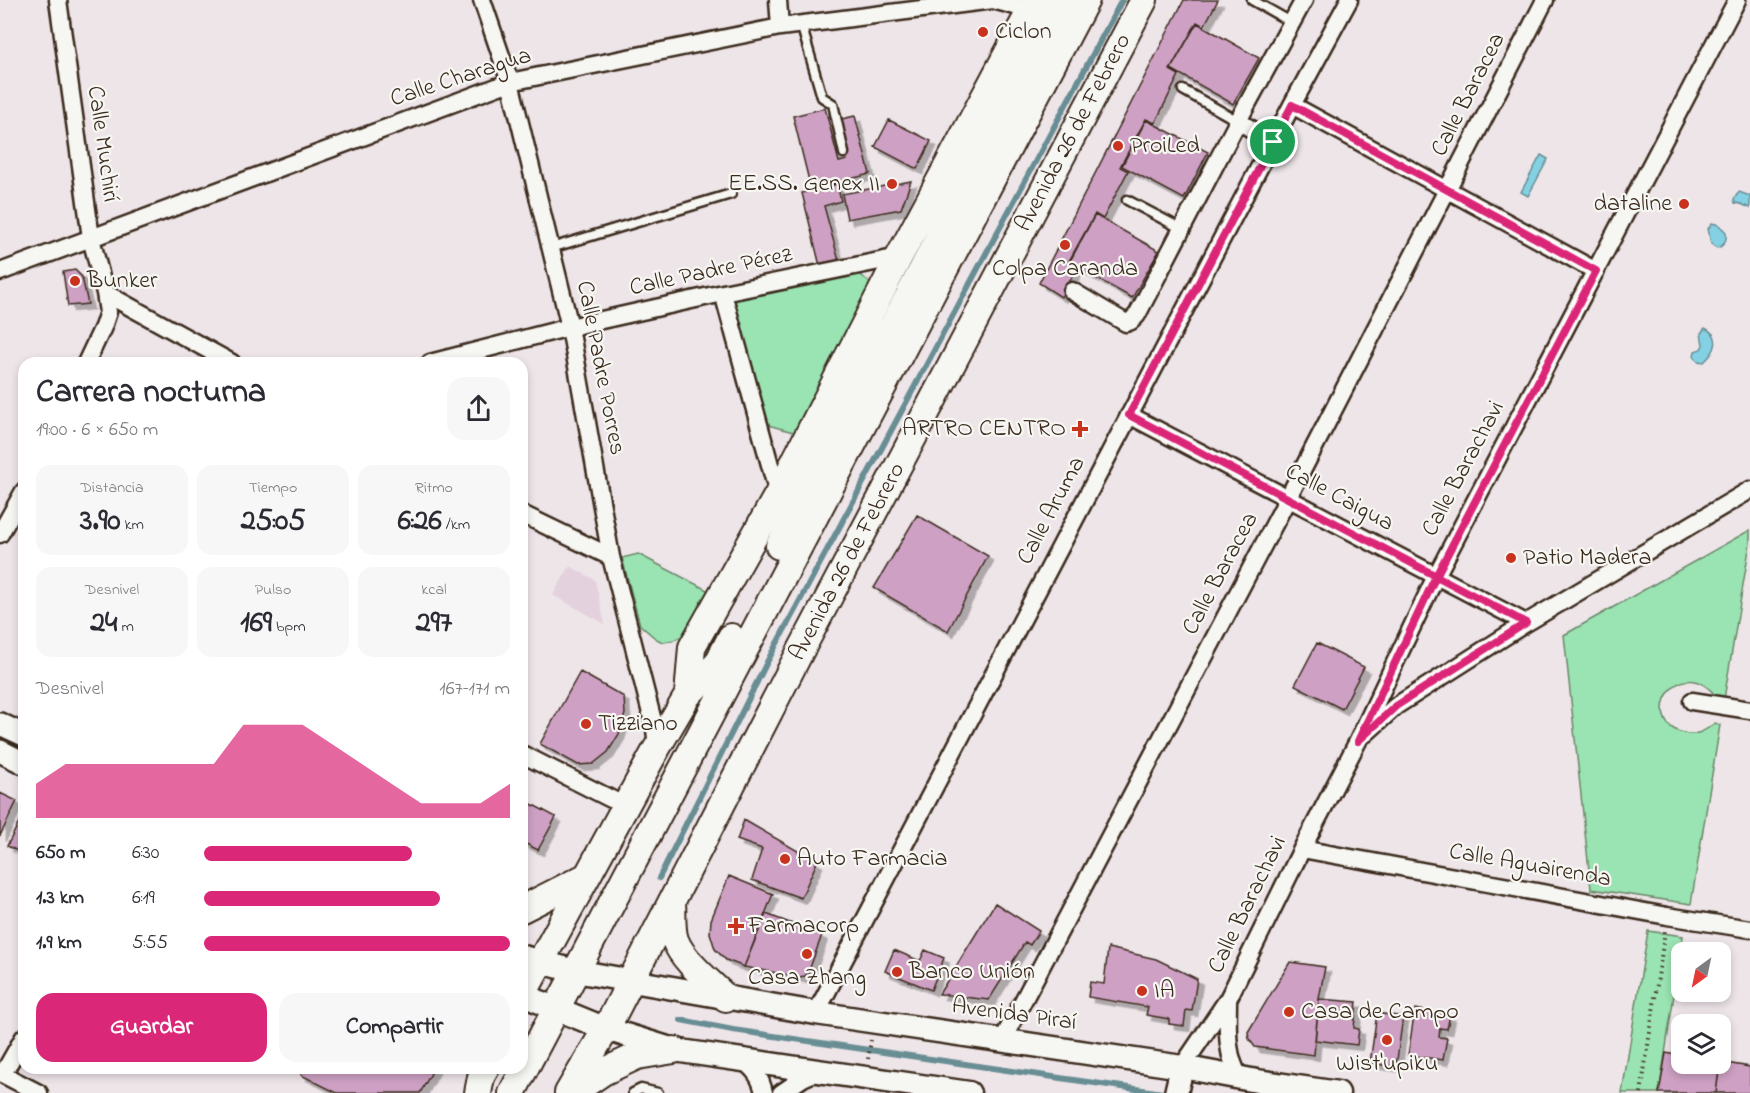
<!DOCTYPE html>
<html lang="es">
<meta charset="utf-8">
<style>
:root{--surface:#fff;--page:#f7f7f7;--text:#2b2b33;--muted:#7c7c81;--accent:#db2777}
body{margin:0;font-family:"Indie Flower",sans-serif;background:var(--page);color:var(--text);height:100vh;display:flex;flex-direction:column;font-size:22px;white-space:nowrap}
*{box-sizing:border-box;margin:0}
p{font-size:20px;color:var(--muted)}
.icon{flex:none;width:33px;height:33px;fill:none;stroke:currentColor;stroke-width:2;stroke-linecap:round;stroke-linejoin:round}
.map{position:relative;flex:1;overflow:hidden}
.sheet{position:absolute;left:18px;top:357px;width:510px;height:717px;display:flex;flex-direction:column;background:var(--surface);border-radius:18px;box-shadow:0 3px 9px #0003}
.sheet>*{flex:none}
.needle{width:39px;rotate:213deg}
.buttons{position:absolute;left:1671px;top:942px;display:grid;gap:12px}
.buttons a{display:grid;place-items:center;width:60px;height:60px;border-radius:12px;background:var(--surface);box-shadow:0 3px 9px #0003;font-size:30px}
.pin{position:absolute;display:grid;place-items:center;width:51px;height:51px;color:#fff;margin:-26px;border:3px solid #fff;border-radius:50%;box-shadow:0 2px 6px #0007}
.round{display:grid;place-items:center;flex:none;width:63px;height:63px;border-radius:18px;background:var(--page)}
.summary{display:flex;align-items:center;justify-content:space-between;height:102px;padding:0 18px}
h1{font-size:33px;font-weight:700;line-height:45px}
.metrics{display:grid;grid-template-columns:repeat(3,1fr);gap:9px;height:102px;padding:6px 18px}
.metrics div{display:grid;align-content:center;border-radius:15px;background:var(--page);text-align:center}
.metrics b{font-size:30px;font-weight:700}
.metrics small{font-size:16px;font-weight:400}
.metrics p{font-size:16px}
.chart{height:168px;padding:12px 18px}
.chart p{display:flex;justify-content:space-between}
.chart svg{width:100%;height:108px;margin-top:6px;fill:var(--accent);opacity:.7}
.cta{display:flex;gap:12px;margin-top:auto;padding:12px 18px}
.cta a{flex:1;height:69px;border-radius:18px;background:var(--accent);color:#fff;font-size:24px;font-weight:700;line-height:69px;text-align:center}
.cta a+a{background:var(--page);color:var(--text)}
ul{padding:0 18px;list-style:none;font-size:20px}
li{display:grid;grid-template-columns:96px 72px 1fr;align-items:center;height:45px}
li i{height:15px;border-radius:8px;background:var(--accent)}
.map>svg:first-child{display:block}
.built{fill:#e4d1de}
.green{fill:#9ae3b2;stroke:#6a8668;stroke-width:1.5}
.water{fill:#84d1e3;stroke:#678e94;stroke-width:1.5}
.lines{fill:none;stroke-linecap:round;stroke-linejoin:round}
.stream{stroke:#678e94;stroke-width:6}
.building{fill:#cea1c4;stroke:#3b2a1e;stroke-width:1.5;filter:url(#shadow)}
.service-casing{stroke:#3b2a1e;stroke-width:13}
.minor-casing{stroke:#3b2a1e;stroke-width:21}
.tertiary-casing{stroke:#3b2a1e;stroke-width:26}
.secondary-casing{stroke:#3b2a1e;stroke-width:27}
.primary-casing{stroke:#3b2a1e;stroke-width:30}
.path{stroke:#3b2a1e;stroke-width:4;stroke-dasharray:1.5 4.5;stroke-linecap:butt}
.service{stroke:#f6f6f2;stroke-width:8}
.minor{stroke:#f6f6f2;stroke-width:16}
.tertiary{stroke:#f6f6f2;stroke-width:21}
.secondary{stroke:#f6f6f2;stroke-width:22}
.primary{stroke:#f6f6f2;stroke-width:26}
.route-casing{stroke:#fff;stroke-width:12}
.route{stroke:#db2777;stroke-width:8}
.poi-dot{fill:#c8321e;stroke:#f6f6f2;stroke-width:2}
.labels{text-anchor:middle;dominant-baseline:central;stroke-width:4.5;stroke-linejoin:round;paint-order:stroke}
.poi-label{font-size:24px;fill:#3b2a1e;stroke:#f6f6f2;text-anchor:start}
.street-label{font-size:24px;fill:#3b2a1e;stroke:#f6f6f2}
</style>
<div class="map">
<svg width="1750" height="1093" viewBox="0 0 1750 1093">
<defs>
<filter id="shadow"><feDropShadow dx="5.5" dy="5.5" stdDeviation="0" flood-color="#0004"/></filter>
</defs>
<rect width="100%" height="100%" fill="#eee5e9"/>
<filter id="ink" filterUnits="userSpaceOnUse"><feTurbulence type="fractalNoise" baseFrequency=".0167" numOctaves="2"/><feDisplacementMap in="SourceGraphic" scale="12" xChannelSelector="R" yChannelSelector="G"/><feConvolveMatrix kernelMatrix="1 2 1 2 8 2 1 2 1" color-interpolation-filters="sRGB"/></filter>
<g filter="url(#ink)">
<!-- built -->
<path class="built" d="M570,566L595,580L605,624L553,595Z"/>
<!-- green -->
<path class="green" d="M853,274L861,275L871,284L797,433L764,424L732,301Z
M1750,530V543L1724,699H1718C1681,648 1639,717 1680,732C1694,737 1704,732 1715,723L1720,725L1691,904L1591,889L1564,635Z
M638,554L711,592L686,634L672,641L662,642L655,638L640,625L622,558Z
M1648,931L1683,936L1659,1093H1622Z"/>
<!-- water -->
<path class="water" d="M1541,155L1548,159L1528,196L1521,192Z
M1739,192L1750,196V208L1741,204L1735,203L1734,199Z
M1712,223L1719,225L1726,232C1727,240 1725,246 1717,248L1711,244L1708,229Z
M1705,328C1723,337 1715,352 1704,362L1698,361L1694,356L1695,351L1701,349L1703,345L1701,333Z"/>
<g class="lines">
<!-- stream -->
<path class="stream" d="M659,878L767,662L1122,0
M681,1020L733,1030L1163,1093"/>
</g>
<!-- building -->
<path class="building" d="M1184,0H1218L1204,26L1197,22L1170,70L1179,75L1155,123L1146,119L1120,167L1128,171L1103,219L1095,214L1068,263L1077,268L1061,297L1039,283Z
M1197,23L1259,58L1233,104L1171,69Z
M825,108L839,162L847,160L837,120L855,116L870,174L811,189L793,116Z
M889,120L931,141L917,169L875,147Z
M1146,120L1208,152L1184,199L1122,166Z
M911,181L901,209L847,219L842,194Z
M837,184L841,201L824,206L839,261L820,266L802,193Z
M1095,215L1159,251L1132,298L1069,263Z
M75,270L82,277L88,304L68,306L63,272Z
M917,515L988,556L948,631L874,588Z
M1317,643L1364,667L1342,709L1295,685Z
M580,672L624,697L625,714L619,734L608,752L593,764L578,765L540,744Z
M0,793L17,801L0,836Z
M522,799L556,817L538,850L522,842Z
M24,813V854L7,846Z
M744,820L817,862L801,898L752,880L762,849L737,840Z
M729,876L773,894L744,967L726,960L715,949L710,933L711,920Z
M995,903L1039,931L1030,945L1025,942L989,1000L939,994Z
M766,914L822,935L808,973L805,976L799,977L744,967Z
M1108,948L1156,959L1197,979L1192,1011L1186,1010L1184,1026L1169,1024V1019L1146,1015L1148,1007L1088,997L1090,982L1104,984Z
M894,950L920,961L925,950L944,958L931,990L885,971Z
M1290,962L1325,967L1319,999L1314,1055L1255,1047L1249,1039L1248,1032Z
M1319,999L1357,1002L1354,1028L1359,1029L1357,1045L1315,1040Z
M1415,1009L1450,1015L1447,1029L1440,1028L1439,1037L1447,1038L1443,1060L1408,1055Z
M1377,1013L1403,1017L1396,1067L1370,1063Z
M1666,1053L1682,1056V1064H1720L1716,1093H1659Z
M1720,1062L1750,1067V1093H1716Z
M304,1068H434L420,1093H337L301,1075Z"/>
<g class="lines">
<!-- service casing -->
<g class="service-casing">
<path id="service" d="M1252,0L1291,22
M801,24L822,97L833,104L844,153
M1183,90L1238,121
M1127,200L1182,229
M551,248L731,194
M633,1093L641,1089L658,1093"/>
</g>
<!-- minor casing -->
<g class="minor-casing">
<path id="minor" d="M58,0L91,238L105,293L108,312L103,327L86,363
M482,0L510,82L570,327L611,557L655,729L657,748
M778,0L780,27
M993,0L1030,10
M1292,105L1596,271
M1273,142L1238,121L1304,0
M0,272L510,82L780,27L993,0
M1072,291L1126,323L1131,321L1137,315L1238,121
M105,293L232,363
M723,293L778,494
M430,363L570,327L723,293L899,257
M1129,415L1526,623
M522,514L611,557
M0,534L24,491
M1692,701L1750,710
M1365,734L1396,706L1526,623L1750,490
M522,754L625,806
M1302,849L1667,916L1750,929
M1228,999C1228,1026 1225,1054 1240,1078
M816,1013L1292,105L1349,0
M1002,1041L1288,498L1545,0
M741,1059C754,1069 761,1077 764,1093
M1182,1067L1228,999L1302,849L1358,741L1436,576L1737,0
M0,1073L39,1093
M3,1074L24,1037
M781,1093L803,1078L819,1071"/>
</g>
<!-- tertiary casing -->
<g class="tertiary-casing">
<path id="tertiary" d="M0,724L24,735
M0,751L24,763
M522,956L541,962"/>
</g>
<!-- secondary casing -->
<g class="secondary-casing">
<path id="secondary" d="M541,962L575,971L816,1013L1182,1067L1257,1081L1338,1093
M523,995L606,1029L674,1050L969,1093
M1176,1093L1182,1067"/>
</g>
<!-- primary casing -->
<g class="primary-casing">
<path id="primary" d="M779,546L1062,0
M688,695L692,647L778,494L899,257L1036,0
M672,901C673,914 671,928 675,940C683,961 710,982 726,998
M522,909L587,876
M522,996L657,748L688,695L718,663L731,637
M478,1093L481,1077L486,1068
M512,1093L1086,0
M568,1093L606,1029L800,652L1144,0
M572,1093L603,1072L637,1056L674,1050"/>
</g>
<!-- path -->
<path class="path" d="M868,1059L871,1040
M1641,1093L1665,930"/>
<!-- service -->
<use href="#service" class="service"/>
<!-- minor -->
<use href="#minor" class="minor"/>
<!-- tertiary -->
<use href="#tertiary" class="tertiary"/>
<!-- secondary -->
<use href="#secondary" class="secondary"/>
<!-- primary -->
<use href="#primary" class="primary"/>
</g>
</g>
<g class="lines" filter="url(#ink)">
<!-- route casing -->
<g class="route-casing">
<path id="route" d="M1273,142L1129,415L1526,623L1396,706L1358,741L1436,576L1596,271L1292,105L1273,142"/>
</g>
<!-- route -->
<use href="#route" class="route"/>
</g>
<!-- markers -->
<g class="poi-dot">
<circle cx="983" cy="32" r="6"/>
<circle cx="1118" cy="146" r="6"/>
<circle cx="892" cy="184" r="6"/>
<circle cx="1684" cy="204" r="6"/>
<circle cx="1065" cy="245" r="6"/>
<circle cx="75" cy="281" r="6"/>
<path d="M1077 420h6v6h6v6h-6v6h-6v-6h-6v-6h6z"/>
<circle cx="1511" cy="558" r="6"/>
<circle cx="586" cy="724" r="6"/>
<circle cx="785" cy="859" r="6"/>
<path d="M733 917h6v6h6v6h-6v6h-6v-6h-6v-6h6z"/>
<circle cx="807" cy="954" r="6"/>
<circle cx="897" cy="972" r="6"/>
<circle cx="1142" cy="991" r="6"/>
<circle cx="1289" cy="1012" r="6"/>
<circle cx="1387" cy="1040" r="6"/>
</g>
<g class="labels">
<!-- poi labels -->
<g class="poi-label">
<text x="995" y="32">Ciclon</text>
<text x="1130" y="146">ProiLed</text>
<text x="880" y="184" text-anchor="end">EE.SS. Genex II</text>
<text x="1672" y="204" text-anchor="end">dataline</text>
<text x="1065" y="269" text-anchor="middle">Colpa Caranda</text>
<text x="87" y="281">Bunker</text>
<text x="1066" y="429" text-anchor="end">ARTRO CENTRO</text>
<text x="1523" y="558">Patio Madera</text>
<text x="598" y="724">Tizziano</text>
<text x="797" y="859">Auto Farmacia</text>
<text x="748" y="926">Farmacorp</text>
<text x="909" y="972">Banco Unión</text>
<text x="807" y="978" text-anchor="middle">Casa Zhang</text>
<text x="1154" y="991">IA</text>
<text x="1301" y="1012">Casa de Campo</text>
<text x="1387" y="1064" text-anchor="middle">Wist'upiku</text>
</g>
<!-- street labels -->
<g class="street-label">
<text transform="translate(461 78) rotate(-18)">Calle Charagua</text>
<text transform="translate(1469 95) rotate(-63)">Calle Baracea</text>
<text transform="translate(1074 133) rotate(-62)">Avenida 26 de Febrero</text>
<text transform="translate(102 144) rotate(82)">Calle Muchirí</text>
<text transform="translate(711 272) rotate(-12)">Calle Padre Pérez</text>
<text transform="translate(600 368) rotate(79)">Calle Padre Porres</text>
<text transform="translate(1464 469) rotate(-62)">Calle Barachavi</text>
<text transform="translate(1339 498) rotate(28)">Calle Caigua</text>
<text transform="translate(1052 511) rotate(-62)">Calle Aruma</text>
<text transform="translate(848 562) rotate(-62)">Avenida 26 de Febrero</text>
<text transform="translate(1221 574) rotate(-62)">Calle Baracea</text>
<text transform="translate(1530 866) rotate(10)">Calle Aguairenda</text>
<text transform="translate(1248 905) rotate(-64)">Calle Barachavi</text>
<text transform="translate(1014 1015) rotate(8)">Avenida Piraí</text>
</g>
</g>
</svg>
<div class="buttons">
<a><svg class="needle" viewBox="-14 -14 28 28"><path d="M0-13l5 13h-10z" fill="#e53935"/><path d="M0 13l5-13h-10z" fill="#7c7c81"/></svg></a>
<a><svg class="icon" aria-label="layers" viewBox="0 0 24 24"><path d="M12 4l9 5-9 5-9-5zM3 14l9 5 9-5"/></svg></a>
</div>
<div class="pin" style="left:1273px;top:142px;background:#1e9e55"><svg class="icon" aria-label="arrive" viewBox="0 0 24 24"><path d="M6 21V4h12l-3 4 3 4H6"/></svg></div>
<section class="sheet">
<div class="summary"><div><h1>Carrera nocturna</h1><p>19:00 · 6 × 650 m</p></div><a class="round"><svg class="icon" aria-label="share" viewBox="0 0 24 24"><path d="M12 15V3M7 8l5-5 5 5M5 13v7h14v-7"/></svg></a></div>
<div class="metrics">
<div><p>Distancia</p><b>3.90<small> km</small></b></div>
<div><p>Tiempo</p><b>25:05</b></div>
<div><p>Ritmo</p><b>6:26<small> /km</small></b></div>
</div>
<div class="metrics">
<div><p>Desnivel</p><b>24<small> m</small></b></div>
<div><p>Pulso</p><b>169<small> bpm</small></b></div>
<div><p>kcal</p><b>297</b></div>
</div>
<div class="chart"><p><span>Desnivel</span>167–171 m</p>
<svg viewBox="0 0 160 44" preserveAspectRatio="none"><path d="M0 44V30L10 22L20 22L30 22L40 22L50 22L60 22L70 6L80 6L90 6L100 14L110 22L120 30L130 38L140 38L150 38L160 30V44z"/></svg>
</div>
<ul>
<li><b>650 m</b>6:30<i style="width:68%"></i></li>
<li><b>1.3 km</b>6:19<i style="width:77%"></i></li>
<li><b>1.9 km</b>5:55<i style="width:100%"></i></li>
</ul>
<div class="cta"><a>Guardar</a><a>Compartir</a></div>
</section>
</div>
